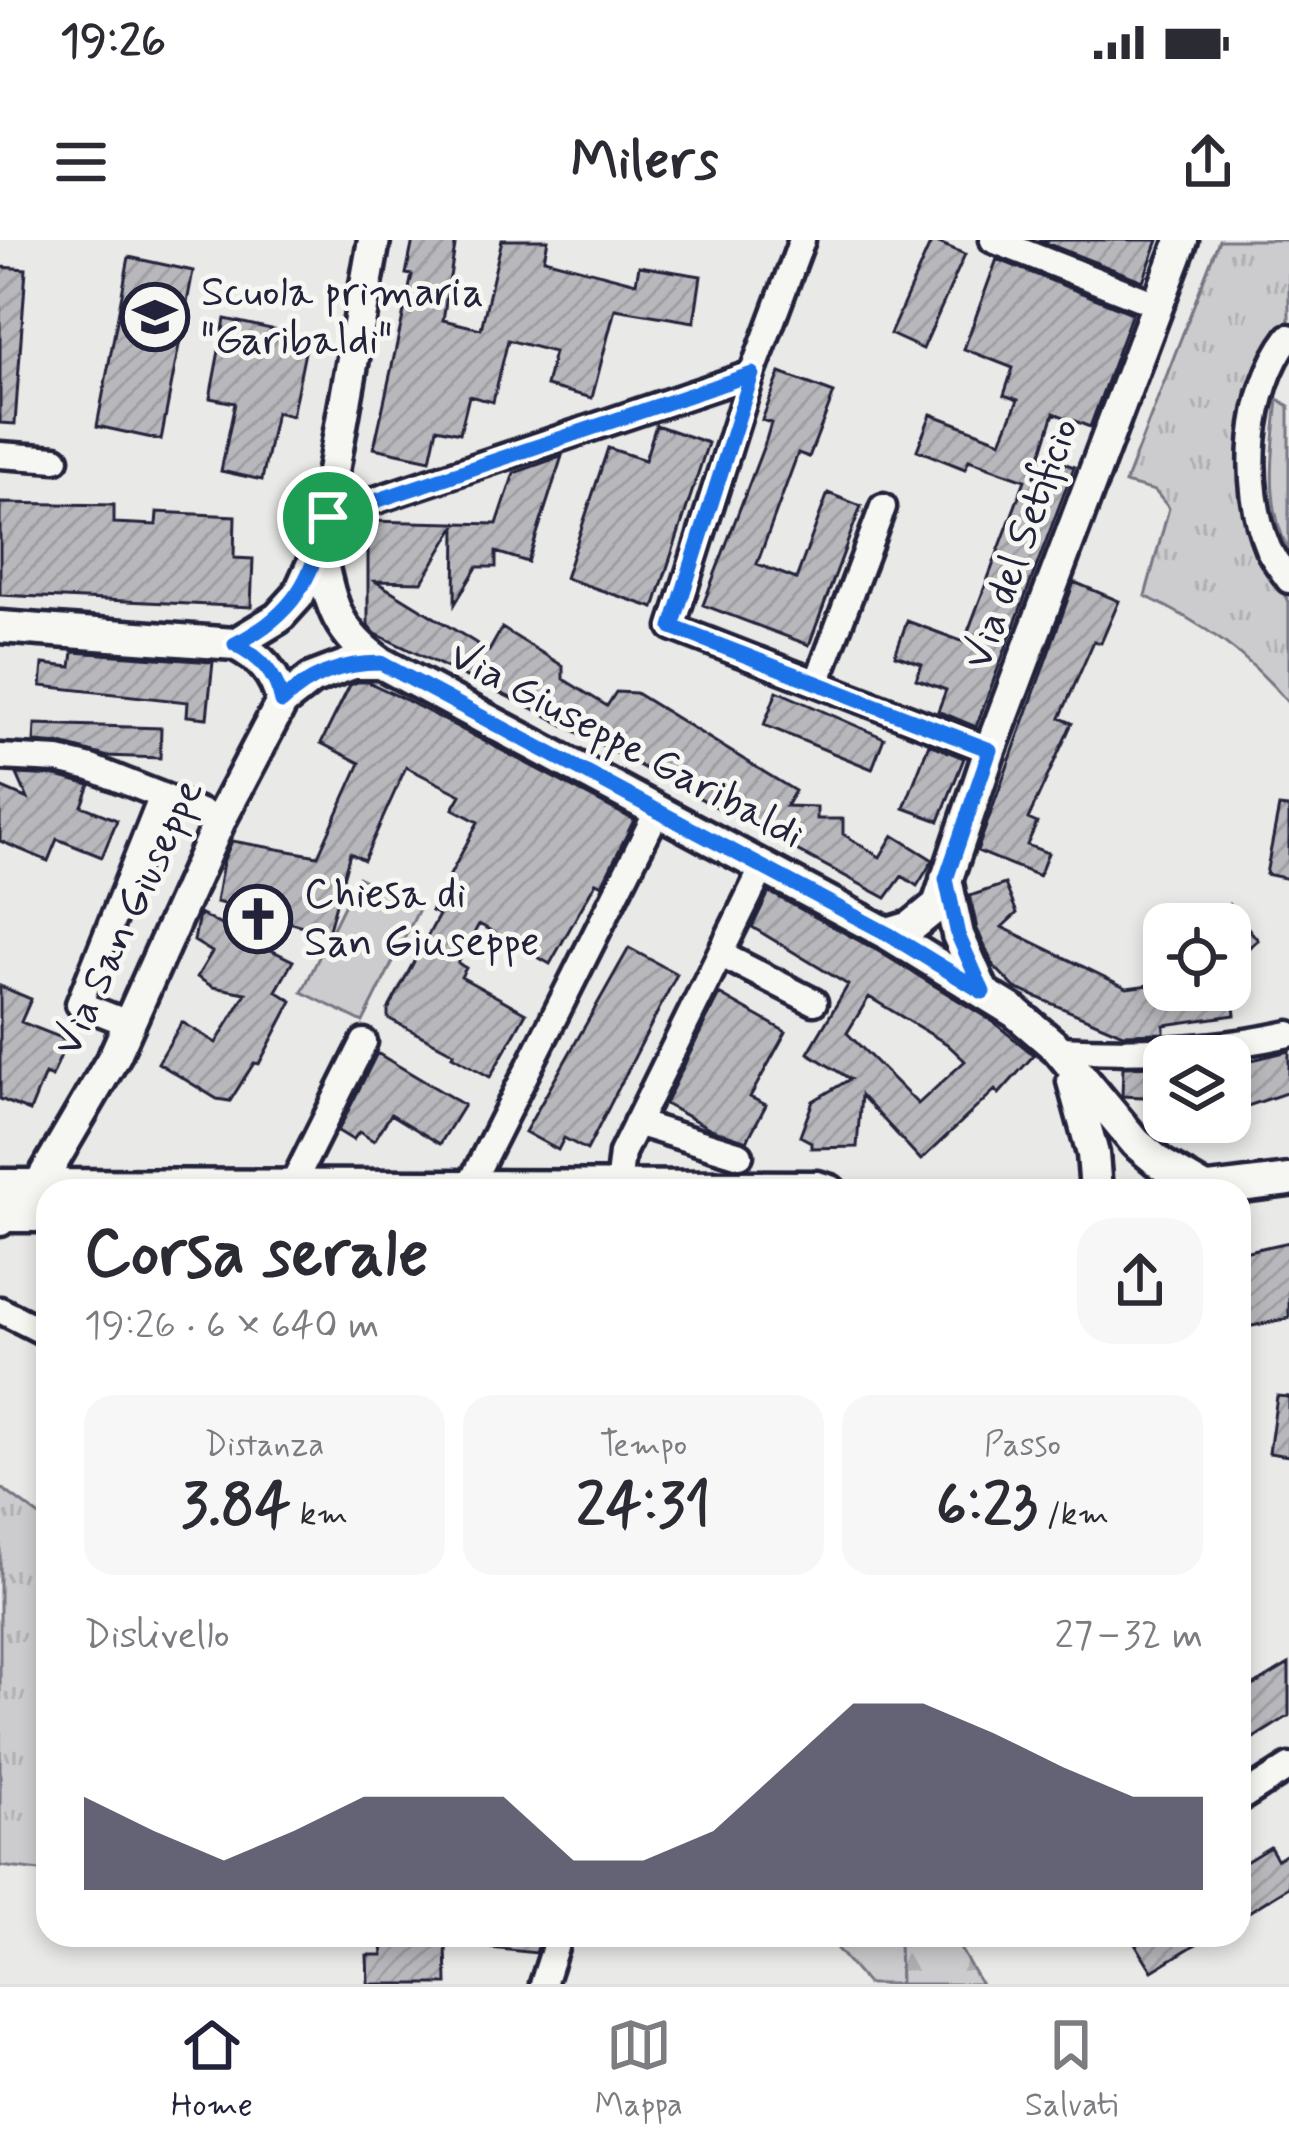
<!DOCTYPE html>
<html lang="it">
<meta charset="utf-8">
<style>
:root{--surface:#fff;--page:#f7f7f7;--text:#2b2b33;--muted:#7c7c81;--line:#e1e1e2;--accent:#22223b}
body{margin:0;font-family:Mynerve,sans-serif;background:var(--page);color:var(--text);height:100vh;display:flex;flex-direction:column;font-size:45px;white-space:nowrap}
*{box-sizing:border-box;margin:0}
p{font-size:39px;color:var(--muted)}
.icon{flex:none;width:66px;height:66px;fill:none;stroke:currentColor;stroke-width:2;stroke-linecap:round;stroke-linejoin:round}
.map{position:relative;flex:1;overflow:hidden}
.side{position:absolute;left:36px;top:939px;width:1215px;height:768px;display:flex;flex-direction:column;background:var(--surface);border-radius:36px;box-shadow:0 6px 18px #0003}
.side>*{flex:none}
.tools{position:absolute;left:1143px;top:663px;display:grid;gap:24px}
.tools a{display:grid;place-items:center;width:108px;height:108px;border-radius:24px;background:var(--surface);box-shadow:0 6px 18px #0003;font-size:60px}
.pin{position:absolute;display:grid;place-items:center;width:102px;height:102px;color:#fff;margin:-51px;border:6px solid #fff;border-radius:50%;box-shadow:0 3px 12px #0007}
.round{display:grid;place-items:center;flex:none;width:126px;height:126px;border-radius:36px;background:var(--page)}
.headline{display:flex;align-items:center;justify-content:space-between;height:204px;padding:0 48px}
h1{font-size:66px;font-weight:800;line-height:90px}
.metrics{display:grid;grid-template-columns:repeat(3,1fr);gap:18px;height:204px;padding:12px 48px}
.metrics div{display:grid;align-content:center;border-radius:30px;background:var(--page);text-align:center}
.metrics b{font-size:60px;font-weight:800}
.metrics small{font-size:33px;font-weight:400}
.metrics p{font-size:33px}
.chart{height:336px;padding:24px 48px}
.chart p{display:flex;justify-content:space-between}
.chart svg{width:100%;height:216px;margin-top:12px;fill:var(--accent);opacity:.7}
.status{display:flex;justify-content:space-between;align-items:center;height:84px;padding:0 60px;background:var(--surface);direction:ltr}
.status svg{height:33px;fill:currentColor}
header{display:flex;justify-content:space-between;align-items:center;height:156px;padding:0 48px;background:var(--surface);font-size:54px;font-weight:800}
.tabs{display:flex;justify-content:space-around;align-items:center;height:168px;border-top:3px solid var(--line);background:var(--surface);font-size:33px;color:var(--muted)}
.tabs a{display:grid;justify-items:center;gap:6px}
.tabs .on{color:var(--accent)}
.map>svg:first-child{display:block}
.grass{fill:url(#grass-tufts);stroke:#777784;stroke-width:3}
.forest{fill:url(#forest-firs);stroke:#777784;stroke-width:3}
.garden{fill:#ccccce;stroke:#777784;stroke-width:3}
.building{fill:url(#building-hatch);stroke:#22223b;stroke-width:3;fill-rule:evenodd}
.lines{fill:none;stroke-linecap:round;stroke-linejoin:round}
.minor-casing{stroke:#22223b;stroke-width:33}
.major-casing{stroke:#22223b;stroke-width:39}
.minor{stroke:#f6f6f2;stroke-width:24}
.major{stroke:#f6f6f2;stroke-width:30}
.route-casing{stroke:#fff;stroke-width:24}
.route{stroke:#1a73e8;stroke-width:15}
.labels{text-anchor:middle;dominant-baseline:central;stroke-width:10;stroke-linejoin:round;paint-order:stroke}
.poi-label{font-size:42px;fill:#22223b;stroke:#f6f6f2;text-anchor:start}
.street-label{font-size:42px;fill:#22223b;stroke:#f6f6f2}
</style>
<div class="status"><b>19:26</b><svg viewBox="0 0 49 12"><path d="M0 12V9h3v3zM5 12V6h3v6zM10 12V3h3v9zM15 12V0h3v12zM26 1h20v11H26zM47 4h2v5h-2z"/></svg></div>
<header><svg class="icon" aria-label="menu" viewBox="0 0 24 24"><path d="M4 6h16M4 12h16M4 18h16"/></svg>Milers<svg class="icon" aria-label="share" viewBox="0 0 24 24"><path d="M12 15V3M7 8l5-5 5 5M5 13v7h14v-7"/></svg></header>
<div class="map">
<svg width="1289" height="1744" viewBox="0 0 1289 1744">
<defs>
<pattern id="grass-tufts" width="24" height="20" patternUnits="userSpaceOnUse" patternTransform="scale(3)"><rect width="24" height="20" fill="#ccccce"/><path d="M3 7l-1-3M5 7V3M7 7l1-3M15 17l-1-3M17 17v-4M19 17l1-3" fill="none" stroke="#afafb2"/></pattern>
<pattern id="forest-firs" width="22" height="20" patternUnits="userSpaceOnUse" patternTransform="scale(3)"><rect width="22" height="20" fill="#ccccce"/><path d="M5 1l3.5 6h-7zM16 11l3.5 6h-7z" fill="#afafb2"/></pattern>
<pattern id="building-hatch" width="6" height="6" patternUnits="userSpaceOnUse" patternTransform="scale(3)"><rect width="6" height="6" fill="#b8b8bc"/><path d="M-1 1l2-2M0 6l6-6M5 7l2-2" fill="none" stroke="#9e9ea2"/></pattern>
</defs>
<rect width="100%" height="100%" fill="#e9e9e7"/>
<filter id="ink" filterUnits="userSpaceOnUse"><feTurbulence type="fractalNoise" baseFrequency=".00833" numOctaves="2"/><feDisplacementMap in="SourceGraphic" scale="24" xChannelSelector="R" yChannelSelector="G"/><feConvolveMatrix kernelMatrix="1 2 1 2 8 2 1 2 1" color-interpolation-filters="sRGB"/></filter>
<g filter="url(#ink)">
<!-- grass -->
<path class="grass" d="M1219,0H1289V84L1268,103L1246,150L1242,215L1256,310L1289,362V464C1248,414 1202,383 1145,356L1169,268L1155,251L1125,243Z
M0,1247L48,1282V1632L0,1626Z
M825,1695H899L900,1744H867Z"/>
<!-- forest -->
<path class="forest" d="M899,1695H952L981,1744H900Z"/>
<!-- garden -->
<path class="garden" d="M1278,159L1289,166V311C1264,265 1273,209 1278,159Z
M358,637L420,667L363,782L302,752Z"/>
<!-- building -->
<path class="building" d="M413,0H456L443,80L481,89L502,0H548L544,19L636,43L639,26L701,36L694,82L615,69L592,158L546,146L554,112L508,100L493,162L469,156L460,193L437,188L430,220L374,208L412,35L406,34Z
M932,0L965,14L923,109L890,94Z
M1038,0H1158L1143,41Z
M129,17L193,31L161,200L97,186Z
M997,19L1132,73L1090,187L1054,173L1041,215L1074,227L976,487L938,471L946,450L916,439L922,424L895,415L907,381L964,402L1025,240L969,220L965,229L917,210L931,174L1001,201L1018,160L1004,155L1013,128L964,109Z
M0,27L26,29L15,184L0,183Z
M225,79L308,97L292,176L276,172L262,240L221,231L235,163L210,158Z
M780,133L834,153L809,217L798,213L757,324L796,339L828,253L861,266L809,405L703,365L766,200L771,183L762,180Z
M656,185L708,203L654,368L565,338L608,208L645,220Z
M562,216L528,322L496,312V327H477L455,364L456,285L422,342L375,341L489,411L502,388L563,426V439L607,466L616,452L636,453L795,551L786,566L817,567V579H843V594L880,617L893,595L933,620L917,646L902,636L886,658L532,468L376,394L368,386V281L497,284L514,233Z
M0,263L114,265V283L156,285L157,272L235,276L234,318L253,319L251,367L0,355Z
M1074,342L1119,361L1101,403L1094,401L1060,478L1072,483L1028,579L1037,583L1027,605L1048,613L1039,636L977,611Z
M73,412L213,422L207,478L187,476L188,462L41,446L43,424L71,427Z
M357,442H368L406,460L634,580L602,645L596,642L550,724L479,684L458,723L466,728L461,737L526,773L490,837L452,816L454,813L388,778V770L439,675L431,671L478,582L453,569L461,555L406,527L364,620L350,613L328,693L216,662L223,622L232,601L318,616L360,523L321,503L350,445Z
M777,451L884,498L872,529L764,485Z
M35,484L161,488L160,518L105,516L61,504L34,502Z
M929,504L964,518L939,581L904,568Z
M17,534L56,536L90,545L82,566L117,580L102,617L57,599L48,621L0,601V547L28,559Z
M1279,567L1289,568V639L1266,634Z
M1005,644L1017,673L1002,687L1127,748L1164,743V750H1232L1235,775L1164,785V793L1123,794L1015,748L993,725L977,689L970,656Z
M769,652L878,711L992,781L1034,815L999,854L995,850L921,920L861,855L857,907L811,908V902L800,896L813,861L850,839L808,813L848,745L752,687ZM869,757L947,804L965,821L918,864L847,793Z
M1230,666L1258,700L1230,723Z
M199,674L293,721L276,751L292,761L259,824L254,823L230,861L217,859L158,823L182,782L216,803L246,753L213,747L197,737L212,712L194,701Z
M629,708L677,734L587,910L564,898L558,910L525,892Z
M0,746L31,759L21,782L67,800L52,837L45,834L30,871L0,859Z
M719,754L786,792L750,857L766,865L747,901L711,889L665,864Z
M1289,811V852L1230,872V821L1252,820Z
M377,813L464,865L440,904L391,874L374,901L359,892L353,900L338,891Z
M1164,826V858L1122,856L1123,827Z
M1289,1002V1078L1239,1089V1013Z
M1277,1156L1289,1157V1216L1269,1213Z
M1289,1424V1476L1239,1507V1454Z
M1270,1607L1277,1619L1289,1612V1647L1239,1678V1626Z
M491,1695H542L536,1713L490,1708Z
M1130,1695H1211L1152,1731Z
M446,1703L447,1744H368L367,1715H383L382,1705Z"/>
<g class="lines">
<!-- minor casing -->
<g class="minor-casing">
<path id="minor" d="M993,0L1158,65
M1289,97C1248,150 1242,246 1268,308C1273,319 1282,330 1289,340
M752,134L672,387L990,510
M0,215L56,219
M328,276L752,134L802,0
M817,443L883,267
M0,517L58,520L91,528L162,556
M720,714L814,762
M130,784L79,764L162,556L220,580
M1058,809C1134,813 1214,811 1289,794
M636,883L740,915
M292,946L364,802
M469,947L658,570
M618,947L622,913L763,627
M0,1070L48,1094
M1239,1559L1289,1527
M543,1744L559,1695"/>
</g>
<!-- major casing -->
<g class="major-casing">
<path id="major" d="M319,310C331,363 334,390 381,423L888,694L1015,772L1058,809L1136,903L1161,924L1207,951
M0,387L235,404L278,378L298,356L319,310L374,0
M235,404C260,417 276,433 282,462
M946,639L958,695L983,752
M888,694L911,687L938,665L990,510L1182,0
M1073,841L1093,914L1096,951
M0,945L817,947L830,951
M1201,951L1289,940
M0,976H48
M0,980L39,945L115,815L220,580L282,462L311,439L353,423H381"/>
</g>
<!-- minor -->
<use href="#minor" class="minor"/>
<!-- major -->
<use href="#major" class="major"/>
</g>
</g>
<g class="lines" filter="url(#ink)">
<!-- route casing -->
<g class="route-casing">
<path id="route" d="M752,134L672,387L990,510L946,639L958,695L983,752L888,694L381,423C343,423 309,435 282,462C276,433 260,417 235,404C294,375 312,339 328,277Z"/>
</g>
<!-- route -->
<use href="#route" class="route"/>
</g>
<!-- icons -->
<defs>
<g id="school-ring" transform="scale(3.45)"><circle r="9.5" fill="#f6f6f2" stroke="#22223b" stroke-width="1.5"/><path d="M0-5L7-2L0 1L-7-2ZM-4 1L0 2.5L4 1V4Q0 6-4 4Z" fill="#22223b"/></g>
<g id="church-ring" transform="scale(3.45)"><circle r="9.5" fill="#f6f6f2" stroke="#22223b" stroke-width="1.5"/><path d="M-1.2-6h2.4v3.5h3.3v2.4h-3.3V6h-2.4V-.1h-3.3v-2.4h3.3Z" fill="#22223b"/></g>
</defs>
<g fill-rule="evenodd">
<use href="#school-ring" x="155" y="77"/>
<use href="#church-ring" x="258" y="679"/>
</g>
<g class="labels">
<!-- poi labels -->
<g class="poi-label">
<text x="201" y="53">Scuola primaria<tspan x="201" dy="48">"Garibaldi"</tspan></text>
<text x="304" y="655">Chiesa di<tspan x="304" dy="48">San Giuseppe</tspan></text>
</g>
<!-- street labels -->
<g class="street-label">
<text transform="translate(1022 304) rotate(-70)">Via del Setificio</text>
<text transform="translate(626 506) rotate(28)">Via Giuseppe Garibaldi</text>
<text transform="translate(129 678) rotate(-65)">Via San Giuseppe</text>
</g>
</g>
</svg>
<div class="tools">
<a><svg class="icon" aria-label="locate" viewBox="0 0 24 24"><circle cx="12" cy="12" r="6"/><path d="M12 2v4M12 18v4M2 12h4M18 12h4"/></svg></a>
<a><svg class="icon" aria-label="layers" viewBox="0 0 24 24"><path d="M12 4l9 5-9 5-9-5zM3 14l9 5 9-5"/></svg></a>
</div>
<div class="pin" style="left:328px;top:277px;background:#1e9e55"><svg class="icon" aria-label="arrive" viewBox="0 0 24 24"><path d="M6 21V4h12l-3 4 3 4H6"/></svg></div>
<section class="side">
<div class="headline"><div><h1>Corsa serale</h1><p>19:26 · 6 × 640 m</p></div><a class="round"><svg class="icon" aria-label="share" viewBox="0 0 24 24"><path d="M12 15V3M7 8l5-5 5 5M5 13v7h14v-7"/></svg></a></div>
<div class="metrics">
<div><p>Distanza</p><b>3.84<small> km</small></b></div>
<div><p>Tempo</p><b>24:31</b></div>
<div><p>Passo</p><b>6:23<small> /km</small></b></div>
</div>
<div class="chart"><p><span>Dislivello</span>27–32 m</p>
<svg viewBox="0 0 160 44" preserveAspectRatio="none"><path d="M0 44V25L10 32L20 38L30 32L40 25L50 25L60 25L70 38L80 38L90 32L100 19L110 6L120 6L130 12L140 19L150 25L160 25V44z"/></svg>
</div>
</section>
</div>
<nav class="tabs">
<a class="on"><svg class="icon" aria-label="home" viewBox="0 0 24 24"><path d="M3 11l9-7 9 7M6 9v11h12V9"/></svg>Home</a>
<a><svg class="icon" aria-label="map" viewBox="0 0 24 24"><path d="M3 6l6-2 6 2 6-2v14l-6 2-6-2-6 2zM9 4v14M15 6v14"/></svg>Mappa</a>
<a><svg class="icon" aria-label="saved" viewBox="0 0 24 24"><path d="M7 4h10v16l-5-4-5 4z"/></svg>Salvati</a>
</nav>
